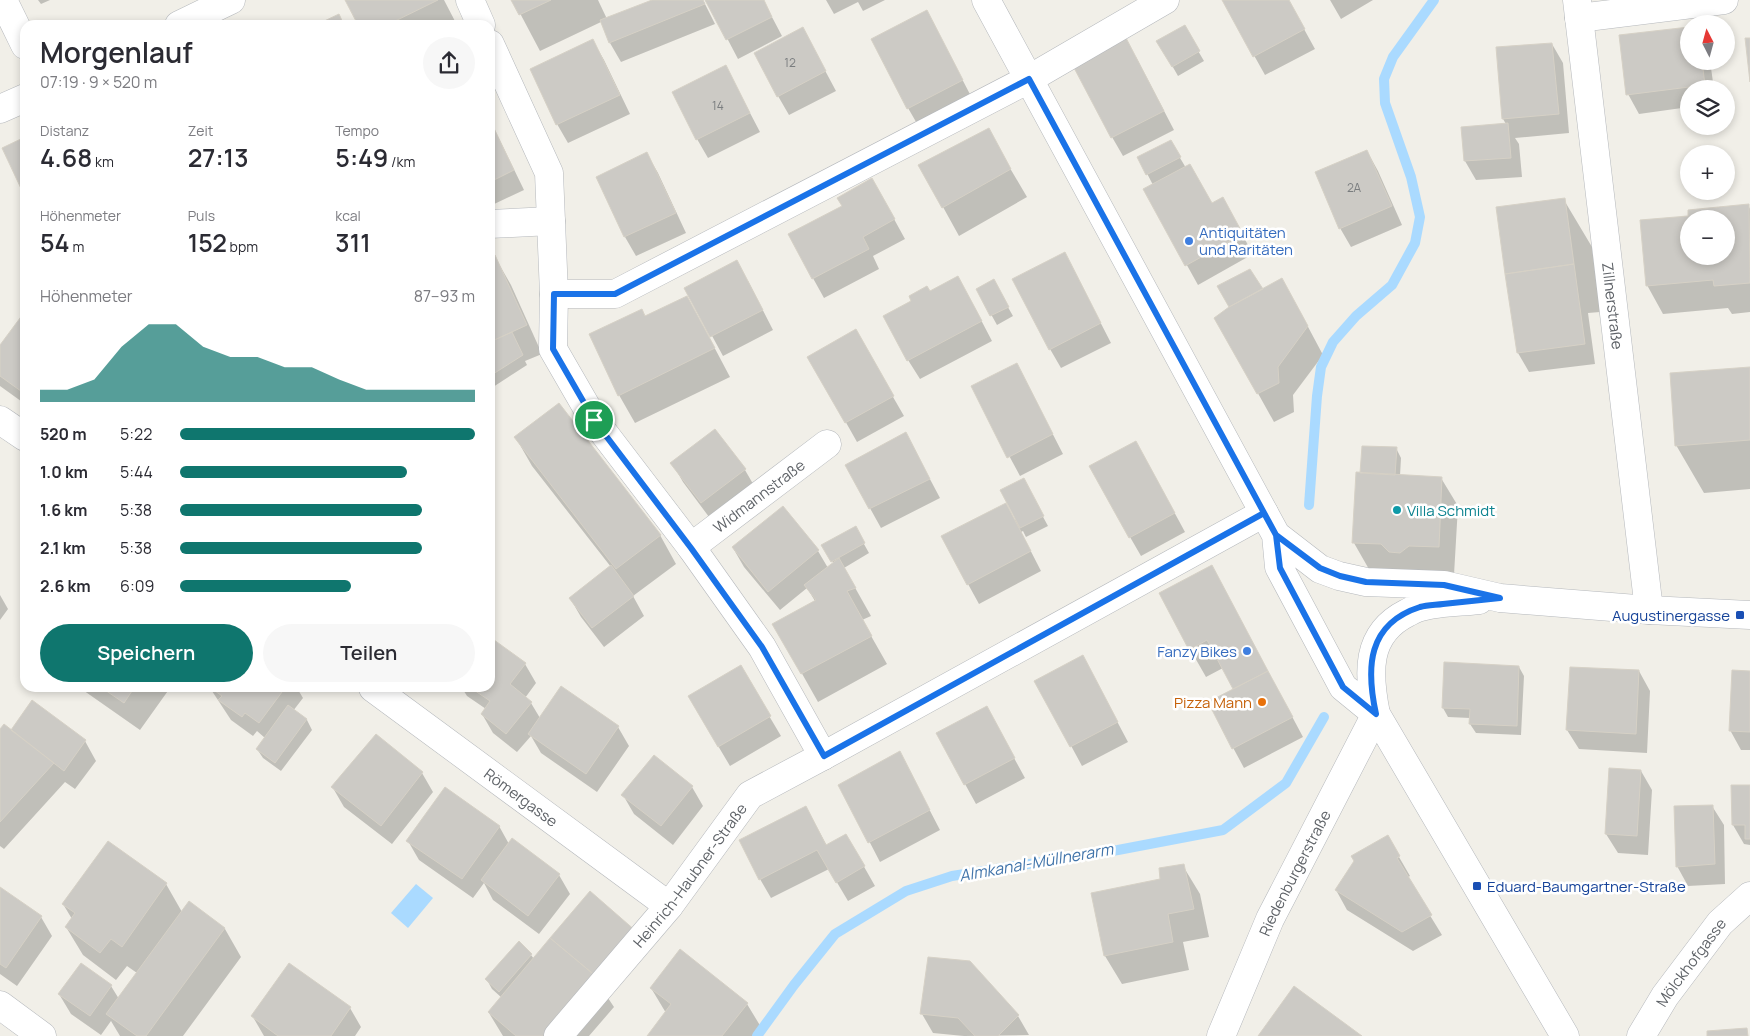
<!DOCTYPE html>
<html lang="de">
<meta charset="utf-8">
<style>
:root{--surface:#fff;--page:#f7f7f7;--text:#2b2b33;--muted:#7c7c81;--accent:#0f766e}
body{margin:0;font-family:Manrope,sans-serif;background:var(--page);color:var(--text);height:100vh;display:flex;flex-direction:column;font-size:19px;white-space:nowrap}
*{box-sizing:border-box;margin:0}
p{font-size:16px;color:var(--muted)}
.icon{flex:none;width:28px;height:28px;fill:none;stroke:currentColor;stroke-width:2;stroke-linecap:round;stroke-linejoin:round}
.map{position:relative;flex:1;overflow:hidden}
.panel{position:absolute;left:20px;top:20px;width:475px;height:672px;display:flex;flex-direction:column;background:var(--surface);border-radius:15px;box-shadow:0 2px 8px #0003}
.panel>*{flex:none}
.needle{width:32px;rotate:354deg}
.tools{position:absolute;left:1680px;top:15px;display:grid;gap:10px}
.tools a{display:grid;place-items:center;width:55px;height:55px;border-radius:50%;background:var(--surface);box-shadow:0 2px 8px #0003;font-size:25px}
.pin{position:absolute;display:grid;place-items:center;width:42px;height:42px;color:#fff;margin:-21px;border:2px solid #fff;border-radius:50%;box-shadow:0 1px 5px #0007}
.round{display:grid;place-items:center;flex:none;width:52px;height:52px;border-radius:26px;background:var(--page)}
.headline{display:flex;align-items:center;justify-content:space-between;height:85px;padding:0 20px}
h1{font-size:28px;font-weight:600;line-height:38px}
.stats{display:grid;grid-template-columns:repeat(3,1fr);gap:8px;height:85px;padding:5px 20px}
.stats div{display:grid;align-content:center}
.stats b{font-size:25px;font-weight:600}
.stats small{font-size:14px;font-weight:400}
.stats p{font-size:14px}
.chart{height:140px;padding:10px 20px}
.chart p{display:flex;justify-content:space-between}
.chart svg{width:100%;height:90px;margin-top:5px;fill:var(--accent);opacity:.7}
.action{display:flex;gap:10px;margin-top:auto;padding:10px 20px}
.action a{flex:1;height:58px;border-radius:30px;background:var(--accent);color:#fff;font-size:20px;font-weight:600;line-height:58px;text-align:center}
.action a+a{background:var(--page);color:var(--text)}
ul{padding:0 20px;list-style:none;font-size:16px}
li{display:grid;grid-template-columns:80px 60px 1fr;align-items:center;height:38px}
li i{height:12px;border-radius:6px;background:var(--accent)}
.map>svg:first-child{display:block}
.water{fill:#aadaff}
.shadow{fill:#0003;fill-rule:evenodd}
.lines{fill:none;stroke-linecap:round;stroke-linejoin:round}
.stream{stroke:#aadaff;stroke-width:10}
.building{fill:#cccac5;stroke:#d6d1c6;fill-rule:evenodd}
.minor-casing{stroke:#b5b8bc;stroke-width:29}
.tertiary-casing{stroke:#b5b8bc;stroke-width:29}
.minor{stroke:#fff;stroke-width:28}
.tertiary{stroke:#fff;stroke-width:28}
.route-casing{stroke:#fff;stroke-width:10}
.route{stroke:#1a73e8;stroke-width:6}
.shop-dot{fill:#3f7fe0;stroke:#fff;stroke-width:2}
.culture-dot{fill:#0f9aa8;stroke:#fff;stroke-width:2}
.transit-dot{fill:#1a4fb4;stroke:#fff;stroke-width:2}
.food-dot{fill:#e8710a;stroke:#fff;stroke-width:2}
.labels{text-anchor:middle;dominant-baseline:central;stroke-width:5;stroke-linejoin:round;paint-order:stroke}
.number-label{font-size:12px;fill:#7a7d7f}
.shop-label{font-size:15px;fill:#366cbe;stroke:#fff;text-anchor:start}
.street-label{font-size:15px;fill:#5f6368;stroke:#fff}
.culture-label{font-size:15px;fill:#0d838f;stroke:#fff;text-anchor:start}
.transit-label{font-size:15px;fill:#164399;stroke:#fff;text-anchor:end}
.food-label{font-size:15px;fill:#c56008;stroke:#fff;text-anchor:end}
.water-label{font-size:16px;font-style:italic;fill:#4174aa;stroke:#fff}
</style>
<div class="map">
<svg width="1750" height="1036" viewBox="0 0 1750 1036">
<rect width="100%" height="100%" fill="#f1efe8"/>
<!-- water -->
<path class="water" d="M416,884L433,898L408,928L391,913Z"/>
<!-- shadow -->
<path class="shadow" d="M38,0H50L41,4Z
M347,0H444L457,25H359Z
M513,0H598L607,19L655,0H703L715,24L621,62L610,43L601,22L540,51Z
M707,0H763L782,36L738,59Z
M826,0H885L863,11L858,2L834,14Z
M1223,0H1288L1315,49L1265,75Z
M1330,0H1373L1341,19Z
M1184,27L1204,61L1178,76L1158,41Z
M937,31L973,100L919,127L908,108Z
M593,41L604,60L630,114L568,143L557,124Z
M1552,44L1563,63L1569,133L1515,138L1519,144L1522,177L1476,180L1465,161L1463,128L1506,124L1503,119Z
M813,48L836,91L789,115L778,96Z
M1136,57L1174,130L1123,156L1112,137Z
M1689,61H1710L1714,89H1689V107L1639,114L1628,94Z
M726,67L760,132L708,158L697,139Z
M490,120L524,190L490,206Z
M1170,141L1186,168L1212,204L1233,218L1253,254L1198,285L1145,190L1153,185L1139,158Z
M1367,151L1378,171L1402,225L1351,247L1340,228Z
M647,154L658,173L686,233L636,256L625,237L597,177Z
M1004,158L1027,197L959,236L943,207Z
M883,199L905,239L873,256L879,269L824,298L789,235Z
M1564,200L1592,247L1600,312L1588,313L1595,364L1529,372L1518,353L1498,208Z
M1748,205L1750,209V312L1732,314L1728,308L1663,314L1647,285L1690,217ZM1689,219H1726V256H1689Z
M495,257L511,285L542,354L525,361L527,365L490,389V259Z
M1075,273L1111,343L1061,368L1050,349Z
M748,281L773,330L723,356L686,288Z
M993,281L1013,316L997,325L977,289Z
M1262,291L1298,308L1323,355L1293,395L1294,412L1274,422L1216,318Z
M930,293L969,297L992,341L920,379L908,360Z
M25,317V404L0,386V347Z
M645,317L703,326L730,377L635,423L619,395Z
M855,331L904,416L857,442L809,357Z
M1750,368V489L1704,493L1676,445Z
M1027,384L1063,454L1020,476L972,387Z
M906,434L940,498L881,528L846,465Z
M516,438L660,535L676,564L633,596L644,616L604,647L581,617L570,598L611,567L532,466Z
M1396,448L1401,458L1400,476L1441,478L1458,506L1454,575L1370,571L1354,543L1361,474Z
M1147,462L1185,532L1141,556L1130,537Z
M672,463L745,470L756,489L712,521L683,482Z
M1028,489L1048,526L1026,537L1023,531L1021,532L1041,571L979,604L968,584L1016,517Z
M855,528L869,553L844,568L871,616L862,620L887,664L818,702L774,624L815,601L807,588L780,610L744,567L733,548L818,551L828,568L834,564L823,546Z
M1212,567L1303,737L1244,768L1209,703L1235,690L1223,668L1206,677L1190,649Z
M0,595L8,609L0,620Z
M490,638L525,664L536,683L525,698L531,703L540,718L618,727L629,746L597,792L541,753L531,736L517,752L493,733L482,714L486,709L467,696L462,688H490Z
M740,667L781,736L730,766L689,697Z
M1519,667L1524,676L1521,735L1476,733L1470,724V718L1448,717L1443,708Z
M1639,671L1650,691L1647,753L1579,749L1567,730Z
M1750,672V750H1741L1730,730Z
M1093,676L1128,742L1082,766L1036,681Z
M80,688H170L140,730Z
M210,688H297L303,698L293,711L307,720L312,730L281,771L263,758L257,749L265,738L257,731L253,736L231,720Z
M997,727L1025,778L976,804L965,784Z
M0,731L85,741L96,761L75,789L65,782L4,849L0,846Z
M900,753L940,830L880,862L840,785Z
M654,757L692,787L703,806L673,845L634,814L623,795Z
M1641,771L1652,790L1648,855L1618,853L1606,834Z
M422,773L433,792L392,844L344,807L333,788Z
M1750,786V845L1744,844L1733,825Z
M1712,806L1724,825L1725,884L1688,886L1677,866Z
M806,807L827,846L846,835L875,886L848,901L829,869L771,898L760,879Z
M499,826L509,844L559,875L570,894L539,934L493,900L484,883L473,898L419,860L408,841Z
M1399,857L1410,876L1407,878L1442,935L1413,951L1347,910L1336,890Z
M1183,866L1200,894L1209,937L1183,942L1189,970L1122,984L1105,956L1093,894L1162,880Z
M166,884L182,912L189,903L225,929L241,957L183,1036H120L111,1021L101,1035L71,1014L59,994L111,986L119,999L137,973L127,966L116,980L83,955L66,927L72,919L63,904Z
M0,888L41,917L52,936L17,986L0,974Z
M648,952L608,998L614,1007L589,1036H503L489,1013L502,998L492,989L487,980L531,955L534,959Z
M289,965L350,1008L361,1027L355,1036H264L253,1017Z
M651,988L747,1004L764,1032L760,1036H649L666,1013Z
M922,1014L1018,1016L1029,1035L964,1036L933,1033Z"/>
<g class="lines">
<!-- stream -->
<path class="stream" d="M1309,505L1317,396L1321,367L1333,342L1356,316L1392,285L1415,243L1420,217L1411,177L1385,103L1384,79L1393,57L1434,0
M757,1036L794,985L835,934L906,891L952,876L1118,850L1223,830L1286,783L1324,717"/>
</g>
<!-- building -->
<path class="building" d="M345,0H438L387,25H358Z
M511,0H551L519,15Z
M652,0H703L705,4L609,43L600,20Z
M705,0H764L772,17L726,40Z
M1222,0H1289L1305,29L1253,57Z
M927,10L963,80L907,109L871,39Z
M339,14L344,25H316Z
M1185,25L1200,51L1172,67L1156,41Z
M803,27L826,71L777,97L754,53Z
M1689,27V61H1702L1705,85L1626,95L1619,35Z
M1125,36L1164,111L1111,138L1072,64Z
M1745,38H1750V82Z
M593,39L620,95L556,125L530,69Z
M1552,43L1559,114L1502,119L1496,47Z
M726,65L750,113L696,140L672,92Z
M490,120L514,170L490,182Z
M1508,123L1511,158L1464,161L1461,127Z
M989,128L1011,169L942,208L918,165Z
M25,137V197L2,148Z
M1171,140L1181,157L1146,175L1137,157Z
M1367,150L1392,206L1339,229L1315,172Z
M647,152L676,213L624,237L596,177Z
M1190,164L1212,203L1223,197L1243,234L1185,266L1143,189Z
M872,178L895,219L863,237L869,249L812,279L788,234L842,206L837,198Z
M1565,198L1574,264L1505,274L1496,207Z
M1749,204L1750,283L1714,286L1713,280L1646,286L1640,220L1688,216V210ZM1689,219H1726V256H1689Z
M1065,252L1101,323L1049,350L1012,279Z
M495,255L527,325L490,342V257Z
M737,260L763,310L710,337L684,288Z
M1574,264L1585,344L1517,353L1505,274Z
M1250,269L1263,289L1229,307L1217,286Z
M958,276L982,321L907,361L883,316L911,301L909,296L927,286L930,291Z
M1282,278L1308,326L1278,367L1279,383L1257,394L1214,318L1229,307Z
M994,279L1009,307L990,316L976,289Z
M687,296L715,348L618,396L589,334L642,309L645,316Z
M23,314L25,315V394L0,376V345Z
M856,329L894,396L845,423L807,357Z
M512,332L523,355L490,376V342Z
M1017,363L1053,434L1007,458L971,386Z
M1750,367V440L1675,446L1670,373Z
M559,403L661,535L616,569L514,437Z
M715,429L746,469L701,503L670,463Z
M906,432L930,479L869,509L845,465Z
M1136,441L1175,513L1129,538L1089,466Z
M1362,446L1397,447L1395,475L1360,473Z
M1356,472L1442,477L1439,547L1409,546L1400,553L1389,552L1381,544L1352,543Z
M1024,478L1044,516L1020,528L1000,490Z
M1006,503L1031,551L967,585L941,536Z
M783,506L819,550L768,592L732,547Z
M856,526L865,543L831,562L821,545Z
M839,558L856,588L847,591L872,636L801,674L772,624L816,600L804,585Z
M611,565L634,596L592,628L569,598Z
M1212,565L1268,671L1233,689L1207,640L1189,650L1159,593Z
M490,637L526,663L510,684L532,702L506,734L481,714L490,701L471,688H490Z
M1083,655L1118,722L1070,747L1034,681Z
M1444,662L1519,666L1517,726L1469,724L1470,709L1442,708Z
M741,665L771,716L718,747L688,696Z
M1570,667L1639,670L1636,734L1566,730Z
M1732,670L1750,671V732L1729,731Z
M1268,671L1293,717L1232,749L1208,702Z
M561,686L619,726L586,774L528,734Z
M102,688H134L124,703Z
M211,688H285L259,723L245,713L242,717L218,700L222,696Z
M32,700L86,740L64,771L11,730Z
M288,705L307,719L275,763L256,749Z
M987,706L1015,758L964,785L936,733Z
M4,724L54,763L0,822V729Z
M376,734L423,772L381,826L331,787Z
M900,751L930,810L868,843L838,785Z
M654,755L693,786L661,826L621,795Z
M1609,768L1641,770L1637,836L1605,834Z
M1731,785H1750V839H1745V825H1732Z
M445,787L500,826L462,879L406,841Z
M1713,805L1715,864L1676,867L1674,806Z
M806,806L826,845L846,834L865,866L836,883L817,850L759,880L739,840Z
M1388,835L1400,856L1397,858L1432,915L1402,932L1335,890L1354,861L1351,856Z
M512,838L560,874L528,916L481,880Z
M108,841L167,883L122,947L111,939L100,953L65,927L75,913L62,904Z
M1184,864L1194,909L1168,914L1173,942L1104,956L1091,893L1160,879L1159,868Z
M0,887L42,916L6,968L0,964Z
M590,891L637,932L598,978L550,938Z
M189,901L225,928L146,1036H137L106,1014Z
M550,938L598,978L550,1036H516L488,1012Z
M519,941L532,954L499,992L485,979Z
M680,949L748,1003L722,1036H647L671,1004L650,988Z
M928,957L970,961L1019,1015L998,1036H975L958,1018L920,1014Z
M81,963L112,985L90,1016L58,994Z
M289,963L351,1007L331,1036H278L251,1016Z
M1294,986L1362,1036H1258Z
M1747,1028L1748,1036H1707V1031Z"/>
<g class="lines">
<!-- minor casing -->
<g class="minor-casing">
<g id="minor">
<path d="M3,0L25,45"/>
<path d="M470,0L481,25"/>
<path id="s1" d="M1577,0L1649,610"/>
<path d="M1579,18L1724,0"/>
<path d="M179,25L231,0"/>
<path d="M490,44L549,173L554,294L553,349L594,420L691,547L762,647L823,756"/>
<path d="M0,109L25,98"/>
<path d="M490,224L551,221"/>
<path d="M554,294H615L1029,79L1165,0"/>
<path d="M0,420L25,437"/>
<path id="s2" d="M691,547L827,444"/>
<path id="s3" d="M373,688L669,906"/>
<path d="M0,1005L42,1036"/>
<path id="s4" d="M558,1036L669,906L750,795L823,756L1264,513"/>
<path id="s5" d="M1221,1036L1270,919L1376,714"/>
<path id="s6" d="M1641,1036L1665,996L1720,923L1750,896"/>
</g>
</g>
<!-- tertiary casing -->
<g class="tertiary-casing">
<path id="tertiary" d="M986,0L1276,535L1320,569L1339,576L1366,582L1444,585L1500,598L1649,610L1750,615
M1276,535L1279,567L1343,687L1376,714L1565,1036
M1376,714C1368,674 1365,634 1407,613C1411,611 1416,608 1421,607C1437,602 1462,602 1479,600"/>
</g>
<!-- minor -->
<use href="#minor" class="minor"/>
<!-- tertiary -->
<use href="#tertiary" class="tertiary"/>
</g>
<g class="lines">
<!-- route casing -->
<g class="route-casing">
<path id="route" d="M594,420L691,548L762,647L824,756L1264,513L1276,535L1280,568L1343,687L1376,714C1366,668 1367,624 1420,607C1427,605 1436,605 1443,604C1462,602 1481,600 1500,598L1444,585L1366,582L1340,576L1320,568L1276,535L1029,79L615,294H554L553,349L594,420"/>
</g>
<!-- route -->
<use href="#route" class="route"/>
</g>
<!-- markers -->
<g class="shop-dot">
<circle cx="1189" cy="241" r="5"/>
<circle cx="1247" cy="651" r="5"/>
</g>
<circle class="culture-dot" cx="1397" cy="510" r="5"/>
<g class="transit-dot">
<rect x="1735" y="610" width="10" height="10" rx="2.5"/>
<rect x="1472" y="881" width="10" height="10" rx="2.5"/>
</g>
<circle class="food-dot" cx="1262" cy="702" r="5"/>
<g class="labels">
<!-- number labels -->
<g class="number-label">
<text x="790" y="62">12</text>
<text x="718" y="105">14</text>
<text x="1354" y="187">2A</text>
</g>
<!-- shop labels -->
<g class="shop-label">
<text x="1199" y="232">Antiquitäten<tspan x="1199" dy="17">und Raritäten</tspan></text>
<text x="1237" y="651" text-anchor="end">Fanzy Bikes</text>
</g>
<!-- street labels -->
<g class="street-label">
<text stroke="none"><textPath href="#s1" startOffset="308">Zillnerstraße</textPath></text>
<text stroke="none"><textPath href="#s2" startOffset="85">Widmannstraße</textPath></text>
<text stroke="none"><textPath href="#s3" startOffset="184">Römergasse</textPath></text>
<text stroke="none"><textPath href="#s5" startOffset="179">Riedenburgerstraße</textPath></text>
<text stroke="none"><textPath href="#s4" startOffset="208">Heinrich-Haubner-Straße</textPath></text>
<text stroke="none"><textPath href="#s6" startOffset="89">Mölckhofgasse</textPath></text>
</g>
<!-- culture labels -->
<g class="culture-label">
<text x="1407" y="510">Villa Schmidt</text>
</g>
<!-- transit labels -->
<g class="transit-label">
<text x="1730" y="615">Augustinergasse</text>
<text x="1487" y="886" text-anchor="start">Eduard-Baumgartner-Straße</text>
</g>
<!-- food labels -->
<g class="food-label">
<text x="1252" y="702">Pizza Mann</text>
</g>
<!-- water labels -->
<g class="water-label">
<text transform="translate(1036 862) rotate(-10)">Almkanal-Müllnerarm</text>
</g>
</g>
</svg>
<div class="tools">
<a><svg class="needle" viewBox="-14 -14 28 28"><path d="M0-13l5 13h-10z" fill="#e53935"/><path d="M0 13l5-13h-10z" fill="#7c7c81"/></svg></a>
<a><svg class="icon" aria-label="layers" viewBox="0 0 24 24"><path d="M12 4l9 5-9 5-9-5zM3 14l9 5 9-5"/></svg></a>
<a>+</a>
<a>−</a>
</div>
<div class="pin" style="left:594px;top:420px;background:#1e9e55"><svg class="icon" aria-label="arrive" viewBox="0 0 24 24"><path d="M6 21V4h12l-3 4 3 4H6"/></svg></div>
<section class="panel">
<div class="headline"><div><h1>Morgenlauf</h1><p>07:19 · 9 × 520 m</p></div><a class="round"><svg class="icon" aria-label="share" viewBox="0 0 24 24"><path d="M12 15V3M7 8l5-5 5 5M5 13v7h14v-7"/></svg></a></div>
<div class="stats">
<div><p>Distanz</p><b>4.68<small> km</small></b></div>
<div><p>Zeit</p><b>27:13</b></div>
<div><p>Tempo</p><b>5:49<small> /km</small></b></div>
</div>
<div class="stats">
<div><p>Höhenmeter</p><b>54<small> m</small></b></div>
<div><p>Puls</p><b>152<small> bpm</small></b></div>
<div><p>kcal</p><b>311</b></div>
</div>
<div class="chart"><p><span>Höhenmeter</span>87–93 m</p>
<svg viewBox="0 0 160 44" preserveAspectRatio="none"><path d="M0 44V38L10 38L20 33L30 17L40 6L50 6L60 17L70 22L80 22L90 27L100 27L110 33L120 38L130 38L140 38L150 38L160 38V44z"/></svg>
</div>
<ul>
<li><b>520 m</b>5:22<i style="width:100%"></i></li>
<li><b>1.0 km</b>5:44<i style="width:77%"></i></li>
<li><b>1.6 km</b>5:38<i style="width:82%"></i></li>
<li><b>2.1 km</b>5:38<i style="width:82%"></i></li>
<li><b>2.6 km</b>6:09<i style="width:58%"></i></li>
</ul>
<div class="action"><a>Speichern</a><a>Teilen</a></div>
</section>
</div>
